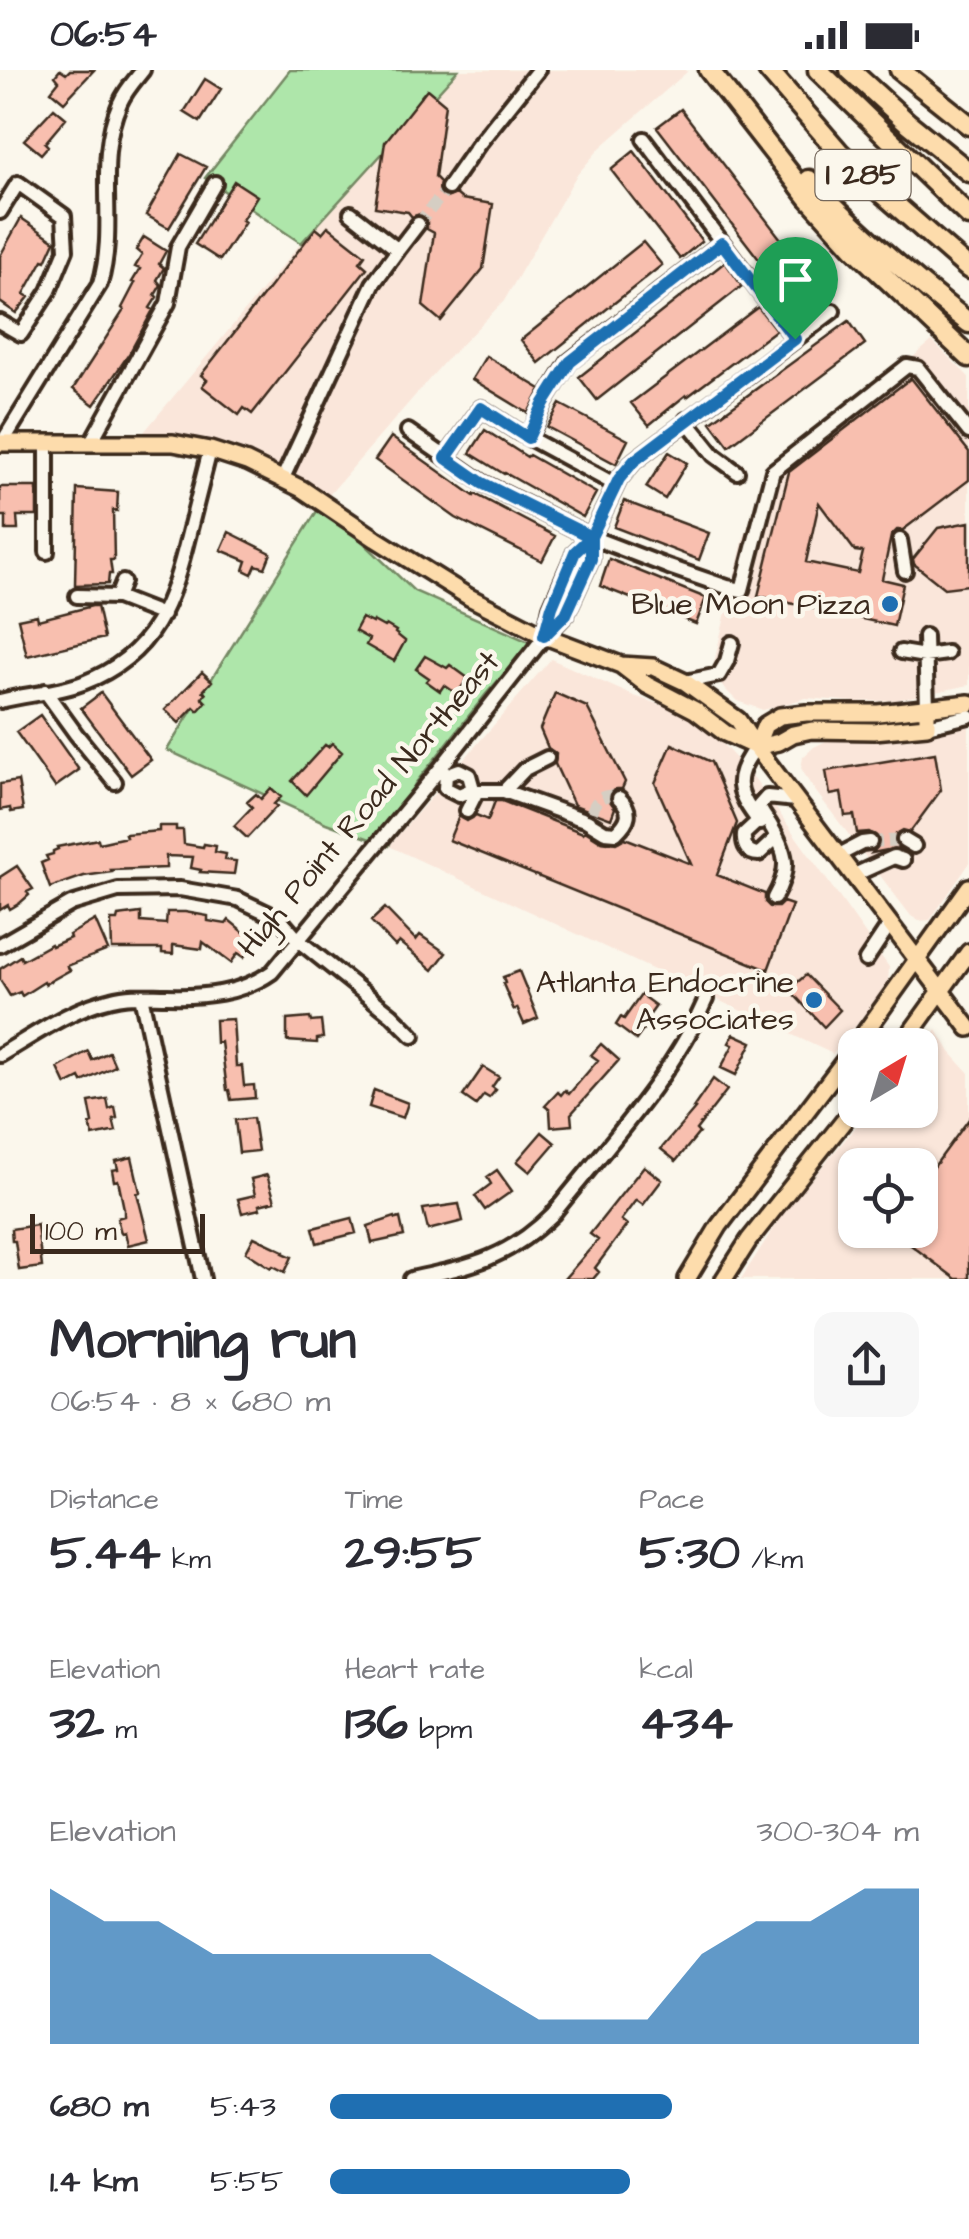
<!DOCTYPE html>
<meta charset="utf-8">
<style>
:root{--surface:#fff;--page:#f7f7f7;--text:#2b2b33;--muted:#7c7c81;--accent:#1f6fb2}
body{margin:0;font-family:"Architects Daughter",sans-serif;background:var(--page);color:var(--text);height:100vh;display:flex;flex-direction:column;font-size:38px;white-space:nowrap}
*{box-sizing:border-box;margin:0}
p{font-size:32px;color:var(--muted)}
.icon{flex:none;width:55px;height:55px;fill:none;stroke:currentColor;stroke-width:2;stroke-linecap:round;stroke-linejoin:round}
.map{position:relative;height:1209px;overflow:hidden}
.details{display:flex;flex-direction:column;background:var(--surface);flex:1}
.details>*{flex:none}
.needle{width:65px;rotate:38deg}
.tools{position:absolute;left:838px;top:958px;display:grid;gap:20px}
.tools a{display:grid;place-items:center;width:100px;height:100px;border-radius:20px;background:var(--surface);box-shadow:0 2px 8px #0004;font-size:50px}
.scale{position:absolute;left:30px;bottom:25px;width:175px;box-sizing:border-box;padding-left:10px;border:5px solid #3b2a1e;border-top:0;font-size:28px;line-height:35px;white-space:nowrap;color:#3b2a1e;-webkit-text-stroke:8px #fbf7ec;paint-order:stroke}
.pin{position:absolute;display:grid;place-items:center;width:85px;height:85px;color:#fff;margin:-102px -42px;border-radius:50% 50% 50% 0;rotate:-45deg;box-shadow:0 0 10px #0007}
.pin .icon{rotate:45deg}
.round{display:grid;place-items:center;flex:none;width:105px;height:105px;border-radius:20px;background:var(--page)}
.headline{display:flex;align-items:center;justify-content:space-between;height:170px;padding:0 50px}
h1{font-size:55px;font-weight:800;line-height:75px}
.metrics{display:grid;grid-template-columns:repeat(3,1fr);gap:15px;height:170px;padding:10px 50px}
.metrics div{display:grid;align-content:center}
.metrics b{font-size:50px;font-weight:800}
.metrics small{font-size:28px;font-weight:400}
.metrics p{font-size:28px}
.chart{height:280px;padding:20px 50px}
.chart p{display:flex;justify-content:space-between}
.chart svg{width:100%;height:180px;margin-top:10px;fill:var(--accent);opacity:.7}
ul{padding:0 50px;list-style:none;font-size:32px}
li{display:grid;grid-template-columns:160px 120px 1fr;align-items:center;height:75px}
li i{height:25px;border-radius:12px;background:var(--accent)}
.status{display:flex;justify-content:space-between;align-items:center;height:70px;padding:0 50px;background:var(--surface);direction:ltr}
.status svg{height:28px;fill:currentColor}
.map>svg:first-child{display:block}
.built{fill:#fae6da;fill-rule:evenodd}
.green{fill:#aee6aa;stroke:#748864;stroke-width:2.5}
.building{fill:#f8bfaf;stroke:#3b2a1e;stroke-width:2.5;fill-rule:evenodd}
.lines{fill:none;stroke-linecap:round;stroke-linejoin:round}
.minor-tunnel{stroke:#d5cec3;stroke-width:12;stroke-dasharray:12 6;stroke-linecap:butt}
.minor-casing{stroke:#3b2a1e;stroke-width:20}
.major-casing{stroke:#3b2a1e;stroke-width:22}
.highway-casing{stroke:#3b2a1e;stroke-width:25}
.minor{stroke:#fbf7ec;stroke-width:12}
.major{stroke:#fddcac;stroke-width:15}
.highway{stroke:#fddcac;stroke-width:18}
.route-casing{stroke:#fff;stroke-width:20}
.route{stroke:#1f6fb2;stroke-width:12}
.poi-dot{fill:#1f6fb2;stroke:#fbf7ec;stroke-width:4}
.labels{text-anchor:middle;dominant-baseline:central;stroke-width:9;stroke-linejoin:round;paint-order:stroke}
.shield{fill:#fbf7ec;stroke:#75685c;stroke-width:2.5}
.shield-label{font-size:30px;font-weight:bold;fill:#3b2a1e}
.poi-label{font-size:32px;fill:#3b2a1e;stroke:#fbf7ec;text-anchor:end}
.street-label{font-size:32px;fill:#3b2a1e;stroke:#fbf7ec}
</style>
<div class="status"><b>06:54</b><svg viewBox="0 0 49 12"><path d="M0 12V9h3v3zM5 12V6h3v6zM10 12V3h3v9zM15 12V0h3v12zM26 1h20v11H26zM47 4h2v5h-2z"/></svg></div>
<div class="map">
<svg width="969" height="1209" viewBox="0 0 969 1209">
<rect width="100%" height="100%" fill="#fbf7ec"/>
<filter id="ink" filterUnits="userSpaceOnUse"><feTurbulence type="fractalNoise" baseFrequency=".01" numOctaves="2"/><feDisplacementMap in="SourceGraphic" scale="20" xChannelSelector="R" yChannelSelector="G"/><feConvolveMatrix kernelMatrix="1 2 1 2 8 2 1 2 1" color-interpolation-filters="sRGB"/></filter>
<g filter="url(#ink)">
<!-- built -->
<path class="built" d="M458,0H686L687,2L601,77L576,106L504,231L445,291L322,433L274,395L144,362L301,173Z
M932,271L969,307V615L896,630L856,632L806,628L763,640L737,631L711,605L744,467L780,398Z
M551,589L634,626L685,643L716,667L755,709L889,897L888,915L833,984L389,776Z
M969,652V794L930,850L919,851L911,846L810,714L801,698L803,687L814,677L826,671L910,669Z
M937,960L950,982L969,1003V1209H741L784,1142L870,1040H920V981ZM855,1095H920V1160H855Z"/>
<!-- green -->
<path class="green" d="M290,0H458L301,173L205,108Z
M322,433L414,521L529,572L519,587L486,624L415,714L389,776L326,753L167,680Z"/>
<!-- building -->
<path class="building" d="M60,0L66,4L70,0H94L64,32L51,21L59,11L55,6Z
M205,9L221,19L200,52L184,42Z
M427,19L445,34L435,107L440,112L439,123L446,128L456,124L462,129L493,134L483,199L441,251L423,236L434,163L427,159V149L420,144L412,147L408,142L375,137L385,72Z
M54,38L66,48L45,73L48,76L41,84L24,70Z
M681,39L824,225L801,244L657,57Z
M634,81L702,171L680,189L611,100Z
M181,84L206,97L169,158L146,145Z
M234,111L257,126L242,150L245,152L220,190L195,174Z
M21,148L55,171L46,191L43,190L24,224L29,227L16,243L0,232V186Z
M328,156L365,185L360,192L367,198L252,344L244,338L239,345L202,316L207,310L201,305L316,158L322,163Z
M144,167L166,181L159,194L164,198L157,210L161,215L155,225L157,227L150,238L153,240L129,284L94,335L73,319L124,240L122,238L135,213L132,212L140,199L135,197L142,185L136,180Z
M643,172L662,195L539,293L521,270Z
M725,192L742,216L597,330L579,307Z
M758,237L776,260L687,327L686,325L649,355L631,333Z
M849,251L865,274L729,376L711,352Z
M486,286L541,319L528,343L472,309Z
M911,308L969,382V410L903,460H897L891,466L882,509L903,514L894,556L758,526L789,402ZM819,433L855,481L863,482L858,503L806,492Z
M560,334L628,370L616,394L547,357Z
M485,360L527,387L529,385L596,423L583,447L505,403L504,404L470,383Z
M391,367L474,426L475,424L555,466L542,491L456,448L375,390Z
M669,382L687,393L665,429L646,417Z
M0,417H37V446H17L18,460H6V446H0Z
M77,419L118,422L117,441L113,440L114,490H110L112,504H109L108,514L75,515Z
M624,431L709,463L699,490L614,457Z
M969,452V515L944,518L914,494L913,489L938,458Z
M229,462L271,483L265,498L256,495L252,504L244,500L247,491L221,480Z
M609,489L706,528L696,554L600,516Z
M92,536H97L104,568L27,586L18,549L37,545L38,550Z
M362,548L372,553L373,551L384,557L386,555L396,561L395,563L405,571L394,591L366,575L369,569L355,561Z
M425,586L447,598L450,595L468,608L457,624L444,615L440,621L426,611L429,608L416,599Z
M202,602L212,611L203,621L206,623L202,628L206,632L198,641L194,637L179,653L165,640Z
M101,623L151,690L131,705L81,638Z
M555,623L587,637L625,712L622,719H616L610,724V731L615,738L611,749L574,735L555,694L556,684L548,678L540,659Z
M40,645L79,700L55,717L16,662Z
M332,673L342,682L306,725L292,711L325,675L328,677Z
M672,674L711,692L737,753L717,805L765,824V832L770,837H778L783,832L792,835L768,900L449,770L459,746L467,751L476,745L488,750L495,731H502L583,763L585,761L601,771L616,773L625,768L691,794L655,713Z
M935,683L941,720L910,762L903,760L896,764L894,771L898,778L872,783L879,775L878,767L869,762L857,763L854,745L845,746L841,723L830,725L826,701Z
M18,711L23,740L11,742L10,738L0,740V714Z
M271,718L281,727L274,734L277,736L247,768L234,756L252,737L247,732L256,724L261,729Z
M159,756H176V760H183L184,774L203,777L204,774L216,776L215,782L226,784L225,790L236,791L234,804L200,802L201,800L191,798L193,787L166,786V798L111,800L112,802L84,806L50,818L41,793L48,790L46,786L53,784V781L58,779L57,777L98,769L99,773L126,767L125,764L159,761Z
M17,796L33,819L27,822L29,825L20,833L10,839L8,835L0,840V807Z
M385,838L416,870L420,865L446,883L433,900L399,872L395,876L371,851Z
M167,842H185L208,846V851L226,854L229,850L246,864L248,861L258,868L249,883L247,882L244,887L238,883L231,893L203,872L202,879L173,875V884L162,883V879H112L111,850H117L118,846L141,843V852L166,854Z
M95,850L108,880L67,896L70,900L45,914L44,912L22,926L20,922L10,926L0,910V899L20,886L22,890L51,874L52,876L70,868L69,865Z
M519,901L538,948L524,954L517,938L514,940L503,914L505,913L503,907Z
M806,905L840,940L824,957L789,919Z
M641,925L656,936L646,950L649,952L636,970L616,955L621,947L624,949Z
M310,948L311,952L321,951L323,968L317,969V973L287,971V950Z
M233,949L236,996H242L244,1016L254,1015L255,1028L231,1030L229,1020H227L221,972L216,973L215,950Z
M734,964L752,972L736,1005L721,998L733,975L729,973Z
M601,974L619,990L571,1044L572,1055L551,1057L550,1040L545,1036L558,1022L561,1025L565,1020L569,1024L598,990L591,985Z
M88,981L92,990L109,982L115,996L82,1012L80,1008L66,1015L58,998Z
M483,997L499,1007L492,1017L496,1020L489,1028L484,1025L476,1035L463,1026Z
M713,1009L727,1020L696,1060L699,1063L676,1091L661,1079L695,1039L693,1038Z
M374,1020L408,1033L403,1048L369,1037Z
M107,1029L109,1039L115,1037L117,1048L113,1049L116,1061L93,1066L90,1054L93,1053L89,1032Z
M253,1048L258,1081L239,1083L235,1050Z
M969,1049V1209H956L891,1160H920V1116Z
M542,1062L555,1073L530,1102L517,1091Z
M132,1087L140,1122L137,1123L149,1170L128,1175L125,1162L121,1163L117,1148L124,1146V1139L118,1110L114,1111L112,1100L118,1099L116,1091Z
M644,1096L662,1110L643,1135L636,1130L621,1150L627,1155L595,1198L599,1202L593,1209H564L598,1170L590,1164Z
M497,1100L512,1121L485,1140L475,1126L491,1114L487,1107Z
M267,1105L275,1131L259,1135L260,1139L242,1143L238,1129L255,1125L251,1109Z
M459,1134L463,1151L428,1160L423,1139Z
M395,1147L396,1149L400,1148L404,1166L372,1173L368,1156Z
M352,1148L356,1163L317,1173L313,1158Z
M37,1155L42,1197L19,1200L15,1171H12L11,1159Z
M254,1167L284,1181L283,1183L292,1187L285,1202L273,1196L271,1198L246,1182Z"/>
<g class="lines">
<!-- minor-tunnel -->
<path class="minor-tunnel" d="M418,154L448,118
M592,742C596,728 606,722 619,728
M870,772L904,770"/>
<!-- minor casing -->
<g class="minor-casing">
<path id="minor" d="M644,69L795,269
M448,118L478,75L538,0
M0,142L18,113L64,146L66,180L49,221L21,264L0,252
M398,180L418,154
M686,350L714,385L737,402
M408,361L483,413L591,467L669,497L727,517L742,520L773,401L907,296L918,298L969,362
M529,368L544,333L569,292L722,173
M47,372V482
M91,372L168,233L178,177L215,113
M2,373L100,214C118,155 94,91 120,33C125,21 135,10 143,0
M446,388L481,338L520,363L616,415
M283,408L373,214L398,180L351,143
M900,470L905,501
M77,526L117,527L163,545
M117,527L123,512
M545,564L551,537L575,482L591,467L619,409L634,391L833,241
M925,566L927,639
M901,582L925,586L947,583
M685,612L719,605L727,591L732,573
M45,621L76,664L115,712
M0,631C27,624 57,623 83,613C156,585 172,532 189,463C196,436 203,408 210,380
M927,656L969,646
M756,677C731,709 737,723 760,753
M439,700L446,705L445,718L459,725L473,719L477,721H504L525,699L547,688
M446,705L459,700L469,705L473,719
M504,721L582,749
M467,741L477,721
M587,751L605,762L616,763C629,751 633,741 619,728
M758,751L744,764C743,775 747,784 759,784L776,768
M904,770L914,776
M839,785L862,773L870,772
M854,805L894,787L903,790
M774,828C790,800 788,785 772,758C768,750 762,745 759,736L767,727L796,730
M0,875L71,834L118,820L180,819L238,829L280,849L299,871L392,945L413,966
M866,890L890,854
M141,926L203,1209
M0,985C36,964 72,938 112,929C130,924 149,926 167,926C204,927 241,924 272,902L439,700L545,566L566,544L591,489V467
M411,1209C471,1196 508,1189 553,1144C606,1077 672,1007 706,929"/>
</g>
<!-- major casing -->
<g class="major-casing">
<path id="major" d="M0,373H173L210,380L247,392L302,419L376,469L469,527L545,566L621,595L647,615L695,640L725,663L756,677
M621,595L653,597L685,612L738,650L756,677L969,958
M756,677L765,655L780,646L806,643H878L969,633
M756,677L779,672L793,664L812,660L874,661L927,656V639
M856,975L969,817
M902,975L969,882
M687,1209L719,1156L855,977
M724,1209L749,1170L855,1037"/>
</g>
<!-- highway casing -->
<g class="highway-casing">
<path id="highway" d="M709,0L809,128L854,178L969,287
M768,0L839,82L881,122L969,199
M818,0L969,146
M850,0L907,52L969,102
M900,0L969,55
M809,110C858,163 913,209 969,253"/>
</g>
<!-- minor -->
<use href="#minor" class="minor"/>
<!-- major -->
<use href="#major" class="major"/>
<!-- highway -->
<use href="#highway" class="highway"/>
</g>
</g>
<g class="lines" filter="url(#ink)">
<!-- route casing -->
<g class="route-casing">
<path id="route" d="M795,269L634,391L619,409L591,467L575,482L552,537L544,566L566,544L591,489V467L482,413L446,388L481,338L528,368L544,333L570,292L722,173L795,269"/>
</g>
<!-- route -->
<use href="#route" class="route"/>
</g>
<!-- markers -->
<g class="poi-dot">
<circle cx="890" cy="534" r="10"/>
<circle cx="814" cy="930" r="10"/>
</g>
<g class="labels">
<!-- shield labels -->
<rect class="shield" x="815.5" y="80" width="95" height="50" rx="8"/>
<g class="shield-label">
<text x="863" y="105">I 285</text>
</g>
<!-- poi labels -->
<g class="poi-label">
<text x="870" y="534">Blue Moon Pizza</text>
<text x="794" y="912">Atlanta Endocrine<tspan x="794" dy="37">Associates</tspan></text>
</g>
<!-- street labels -->
<g class="street-label">
<text transform="translate(369 734) rotate(-50)">High Point Road Northeast</text>
</g>
</g>
</svg>
<div class="tools">
<a><svg class="needle" viewBox="-14 -14 28 28"><path d="M0-13l5 13h-10z" fill="#e53935"/><path d="M0 13l5-13h-10z" fill="#7c7c81"/></svg></a>
<a><svg class="icon" aria-label="locate" viewBox="0 0 24 24"><circle cx="12" cy="12" r="6"/><path d="M12 2v4M12 18v4M2 12h4M18 12h4"/></svg></a>
</div>
<div class="scale">100 m</div>
<div class="pin" style="left:795px;top:269px;background:#1e9e55"><svg class="icon" aria-label="arrive" viewBox="0 0 24 24"><path d="M6 21V4h12l-3 4 3 4H6"/></svg></div>
</div>
<section class="details">
<div class="headline"><div><h1>Morning run</h1><p>06:54 · 8 × 680 m</p></div><a class="round"><svg class="icon" aria-label="share" viewBox="0 0 24 24"><path d="M12 15V3M7 8l5-5 5 5M5 13v7h14v-7"/></svg></a></div>
<div class="metrics">
<div><p>Distance</p><b>5.44<small> km</small></b></div>
<div><p>Time</p><b>29:55</b></div>
<div><p>Pace</p><b>5:30<small> /km</small></b></div>
</div>
<div class="metrics">
<div><p>Elevation</p><b>32<small> m</small></b></div>
<div><p>Heart rate</p><b>136<small> bpm</small></b></div>
<div><p>kcal</p><b>434</b></div>
</div>
<div class="chart"><p><span>Elevation</span>300–304 m</p>
<svg viewBox="0 0 160 44" preserveAspectRatio="none"><path d="M0 44V6L10 14L20 14L30 22L40 22L50 22L60 22L70 22L80 30L90 38L100 38L110 38L120 22L130 14L140 14L150 6L160 6V44z"/></svg>
</div>
<ul>
<li><b>680 m</b>5:43<i style="width:58%"></i></li>
<li><b>1.4 km</b>5:55<i style="width:51%"></i></li>
</ul>
</section>
